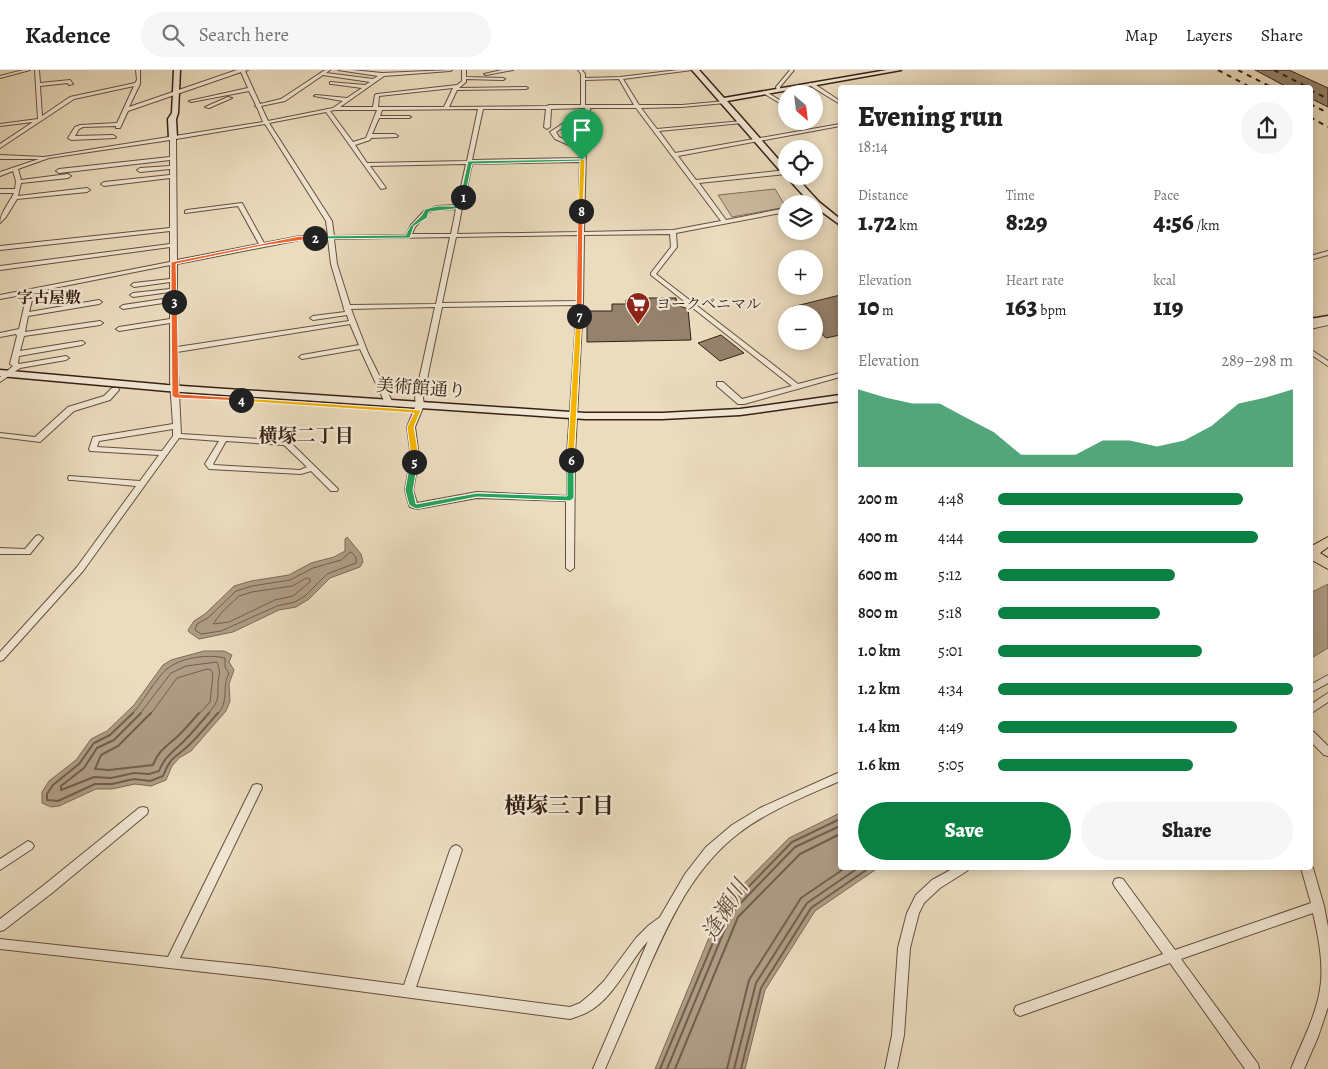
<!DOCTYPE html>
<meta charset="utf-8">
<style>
:root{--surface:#fff;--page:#f6f6f6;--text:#222;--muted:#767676;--line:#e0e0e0;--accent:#0b8043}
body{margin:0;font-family:Alegreya,"Noto Serif JP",serif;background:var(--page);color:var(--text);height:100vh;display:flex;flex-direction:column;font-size:19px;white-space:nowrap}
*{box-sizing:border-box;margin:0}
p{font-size:16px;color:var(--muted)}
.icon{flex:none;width:28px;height:28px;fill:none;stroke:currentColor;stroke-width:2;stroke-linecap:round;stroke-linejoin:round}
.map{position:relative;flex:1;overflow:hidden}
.sheet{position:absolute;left:838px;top:15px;width:475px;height:785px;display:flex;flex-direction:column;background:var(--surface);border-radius:5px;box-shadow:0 2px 12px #0003}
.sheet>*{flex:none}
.needle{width:32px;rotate:152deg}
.buttons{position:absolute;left:778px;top:15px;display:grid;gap:10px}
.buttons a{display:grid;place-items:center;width:45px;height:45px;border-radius:50%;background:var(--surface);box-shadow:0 2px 12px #0003;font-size:25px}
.pin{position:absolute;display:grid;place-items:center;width:42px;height:42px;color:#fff;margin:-51px -21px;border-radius:50% 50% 50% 0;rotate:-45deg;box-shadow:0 0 5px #0007}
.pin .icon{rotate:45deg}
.km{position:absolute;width:25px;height:25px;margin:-12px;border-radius:50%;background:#222;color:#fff;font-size:14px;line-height:25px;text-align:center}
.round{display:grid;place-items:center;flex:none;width:52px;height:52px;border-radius:26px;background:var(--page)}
.head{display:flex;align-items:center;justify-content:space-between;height:85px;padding:0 20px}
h1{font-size:28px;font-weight:800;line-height:38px}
.figures{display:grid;grid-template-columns:repeat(3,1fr);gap:8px;height:85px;padding:5px 20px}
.figures div{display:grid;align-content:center}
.figures b{font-size:25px;font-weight:800}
.figures small{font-size:14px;font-weight:400}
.figures p{font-size:14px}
.chart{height:140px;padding:10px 20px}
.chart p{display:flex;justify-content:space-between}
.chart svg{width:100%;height:90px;margin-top:5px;fill:var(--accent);opacity:.7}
.button{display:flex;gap:10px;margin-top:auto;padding:10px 20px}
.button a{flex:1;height:58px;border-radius:30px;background:var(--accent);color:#fff;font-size:20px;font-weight:800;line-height:58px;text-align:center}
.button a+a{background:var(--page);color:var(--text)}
ul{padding:0 20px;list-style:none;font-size:16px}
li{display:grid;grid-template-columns:80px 60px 1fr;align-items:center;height:38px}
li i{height:12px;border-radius:6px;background:var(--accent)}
header{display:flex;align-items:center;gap:30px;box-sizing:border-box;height:70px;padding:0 25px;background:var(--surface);border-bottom:1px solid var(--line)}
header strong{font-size:24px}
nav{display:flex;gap:28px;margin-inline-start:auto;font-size:18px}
.search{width:350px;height:45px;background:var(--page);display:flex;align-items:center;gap:12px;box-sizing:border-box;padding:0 18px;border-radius:28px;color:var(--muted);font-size:19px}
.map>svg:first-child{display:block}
.green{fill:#ccbca1;stroke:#826e5a}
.water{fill:#ae9c84;stroke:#7e6a57}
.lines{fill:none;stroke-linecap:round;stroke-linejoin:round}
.shore-far1{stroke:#725e4c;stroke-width:1}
.shore{stroke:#725e4c;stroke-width:2}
.building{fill:#95826c;stroke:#372014}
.street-casing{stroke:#644f3e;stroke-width:2}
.secondary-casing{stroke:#372014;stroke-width:3}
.primary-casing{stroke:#372014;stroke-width:2}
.street{fill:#f2e8d5;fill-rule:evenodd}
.secondary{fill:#f2e8d5;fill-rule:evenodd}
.primary{fill:#ebdcbe;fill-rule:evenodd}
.rail{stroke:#372014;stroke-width:2;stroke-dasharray:5 5;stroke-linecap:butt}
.split-1{fill:#22a559;stroke:#fff}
.split-2{fill:#22a559;stroke:#fff}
.split-3{fill:#f0652b;stroke:#fff}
.split-4{fill:#f0652b;stroke:#fff}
.split-5{fill:#f5b400;stroke:#fff}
.split-6{fill:#22a559;stroke:#fff}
.split-7{fill:#f5b400;stroke:#fff}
.split-8{fill:#f0652b;stroke:#fff}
.split-9{fill:#f5b400;stroke:#fff}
.labels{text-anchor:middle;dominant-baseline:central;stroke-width:4.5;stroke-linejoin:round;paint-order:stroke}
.far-poi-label{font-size:15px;fill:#372014;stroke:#f2e8d5;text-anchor:start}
.far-quarter-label{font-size:16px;font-weight:bold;fill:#372014;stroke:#f2e8d5}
.street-label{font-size:18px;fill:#372014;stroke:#f2e8d5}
.neighbourhood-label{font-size:19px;font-weight:bold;fill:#372014;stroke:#f2e8d5}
.near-neighbourhood-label{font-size:22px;font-weight:bold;fill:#372014;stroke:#f2e8d5}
.near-water-label{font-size:22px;font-style:italic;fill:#614b3b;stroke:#f2e8d5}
</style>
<header>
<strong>Kadence</strong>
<div class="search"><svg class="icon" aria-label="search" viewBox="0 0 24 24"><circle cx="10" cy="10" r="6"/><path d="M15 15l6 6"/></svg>Search here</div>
<nav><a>Map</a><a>Layers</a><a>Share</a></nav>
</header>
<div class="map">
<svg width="1328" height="999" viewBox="0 0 1328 999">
<rect width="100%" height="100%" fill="#ebdcbe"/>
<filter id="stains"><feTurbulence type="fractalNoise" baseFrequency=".004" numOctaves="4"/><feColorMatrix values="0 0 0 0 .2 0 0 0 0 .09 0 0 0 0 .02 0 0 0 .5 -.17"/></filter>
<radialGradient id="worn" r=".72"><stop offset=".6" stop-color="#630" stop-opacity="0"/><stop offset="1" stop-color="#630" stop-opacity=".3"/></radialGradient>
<!-- green -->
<path class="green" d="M775,119L786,137L732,147L718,125Z"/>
<!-- water -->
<path class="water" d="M347,467L361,484L363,492L360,497L330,508L309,529L296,537L279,540L233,562L199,569L189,562L188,560L194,551L205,544L234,516L251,511L289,505L311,493L334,487L345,481V469Z
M1328,514V578L1310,589V523Z
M204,581H224L232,585L229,592L234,600L229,614L230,631L226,641L191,681L179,688L172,696L166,710L151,716L135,714L112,719H96L59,736L51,737L42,733V722L49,711L76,690L91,669L107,661L134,635L163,595L171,590Z
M840,743V798H878L815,841L765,920L745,999H655L722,836L789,768Z"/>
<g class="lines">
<!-- shore-far1 -->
<path class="shore-far1" d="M351,482L356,487V493L327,504L305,526L295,532L277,536L221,561L201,564L195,560L197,554L209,547L236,521L252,516L290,510L313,498L341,490Z
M307,508L310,509V512L293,526L275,530L229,552L213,554L222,542L239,526L252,522L292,516Z
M131,645C143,633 157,606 168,598C183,587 208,584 225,588V597L229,603C221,619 230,631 217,645
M139,645L171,603L186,596L217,592C222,606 218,603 218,616C218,631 218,632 207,645
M150,645L177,608L207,599L211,600L213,604L210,632L198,645"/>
<!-- shore -->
<path class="shore" d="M133,643L110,665L94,673L79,694L53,715L47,724V730L58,731L95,714H112L134,709L150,711L163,706C171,686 174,689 188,676C199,666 208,654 218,643
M141,643L114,670L97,678L84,698L61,716V720L94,707L111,708L134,703L149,704L159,701C165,686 174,681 184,671C193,662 201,652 209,643
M151,643L118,676L101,685L95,699L109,700L153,695C158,680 169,675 180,664C186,658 193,650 199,643
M660,999L727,839L792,772L840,749
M667,999L732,842L795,777L840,756
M675,999L738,847L800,784L840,764
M727,999L749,910L801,828L845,798
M734,999L756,913L807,833L858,798
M741,999L761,918L811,838L869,798"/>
</g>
<!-- building -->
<path class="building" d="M1255,0H1289L1328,18V37L1310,28V18H1289Z
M840,225V265L826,268L814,257V244H800L792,237Z
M639,228H676L677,235L688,239L691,270L587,272V241H612V234H626V230H640Z
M721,265L744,283L720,291L698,273Z"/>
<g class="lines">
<!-- street casing -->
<g class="street-casing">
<path id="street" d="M23,0H30L0,8V6Z
M35,0H39L40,13L70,10L73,14L69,15L68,13L40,16L42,46L70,27L135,13L137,10L136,0H140V14L129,37L237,0H248L245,1L260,34L281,29L325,0H330L326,3L373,9L378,6L338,0H352L382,3L452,0L450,1L384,6L340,37H373L375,25L377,24L457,15L462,11V0H466V7L503,8L505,9L503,10L466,9V12L459,18L526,17L528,18L526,19L457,20L449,37L547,36L549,35H581V4L578,0H582L585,4V8L620,7L678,0H692L623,9L639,35H682L725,31L727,32L725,33L682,37L641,38L657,59L742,51L744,52L742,53L659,61L675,83L840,54V56L678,86L696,110L786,100V104L699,113L726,150L786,138V142L676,163L677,177L656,204L798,314L840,303V307L744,334H738L717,316V312H723L742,329L792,316L651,205V203L671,177L670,164L584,165L583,233L575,384L574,498L570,501L566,498V431L477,428L417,439L410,437L409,435L405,420L411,387L407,357L416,335L415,328L435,237L351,239L368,283L393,333L389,335L385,333L360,279L302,289L299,287L302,285L359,275L350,254L177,282L181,364L289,371L338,419L337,421H331L311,401L301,404L209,399L205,394L219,371L179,368L83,501L3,590L0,591V582L77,497L136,416L72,410H69L68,408L69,406L140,411L159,385L90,381L89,379L93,367L173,354L170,312V253L119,261L116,259L119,257L170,249V232L123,239L120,237L123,235L170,228V222L133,227L130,225L133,223L170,219V212L134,217L131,215L134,213L170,209V195L34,222L29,242L99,230L102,232L99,234L28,246L25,262L100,251L103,253L100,255L24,266L20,281L82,271L85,273L82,275L19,286L18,293L19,294L66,286L69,288L66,290L20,298L0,312V307L13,296L10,294L17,266L16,264L0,267V263L19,259L27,224L0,229V225L170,192V177L0,200V196L170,174V161L0,180V176L170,158V108L104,116L101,114L104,112L170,105V99L140,102L137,100L140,98L170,96V90L59,103L56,101L59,99L170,87V70L49,88L18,99L21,110L68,104L71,106L68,108L21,113L18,126L87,118L90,120L87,122L17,129L6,147L0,153C0,143 10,132 14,123H0V119H15L16,111L13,101L0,106V102L39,89H0V85L44,87L263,52L257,37L255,36L256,35L249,21L191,32L189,31L248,18L241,2L128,41L120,58H116V56L83,57L79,59L75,66L113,65L116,67L115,68L71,70L68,68L75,57L80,55L117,53L134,16L74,29L0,78V74L33,52L0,56V54L38,49ZM323,5L370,12L365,15L330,12V14H332L362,18L347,28L316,25L314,26L343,31L333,38L268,51L261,36L285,31ZM619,9L634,35H585V10ZM453,18L444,37H378L379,26ZM585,38L586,50L565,52L550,62L555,69L580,80V88L472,90L483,39H546L544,57L547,59L550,57L551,39ZM590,38H636L721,151L673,160L584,162L586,79L559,67L556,62L568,54L591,52ZM478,39L467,91L367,93L355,75L370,70L371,68L397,67L398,66L395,64H372L379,48H409L411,47L409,46H380L382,40ZM335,40H377L366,68L353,72L330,41ZM326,42L381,119L386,118L370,96L466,94L457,135L437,136L425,140L411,155L406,165L334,166L332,151L269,53ZM265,54L326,151L328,166H300L264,173L242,133L187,140L185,141V143L238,136L259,174L177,190L176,69ZM580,92L578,162L457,164L462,138L464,137L463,136L472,94ZM456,139L451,164H412L415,157L429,142L437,140ZM578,165L577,231L442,233L456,167ZM450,167L436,234L350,235L337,194L334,169ZM328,169L331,194L345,242L313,246L310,248L313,250L347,245L349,251L177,277V194L300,170ZM577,235L567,384V426L477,422L417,433L413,420L419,387L415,357L424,335L423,328L442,237ZM173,359V366L162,381L97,377L99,371ZM226,371L284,375L307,397L300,400L214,395L213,394Z
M502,0H513L486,5L484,4Z
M790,0H794L780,17L781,21H777L776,17Z
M809,13H813L840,31V34L809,15Z
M765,21L786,34V37L763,23V22Z
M228,27L232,28L209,38L205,37Z
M1328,181V185L1310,190V186Z
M1328,251V255L1310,259V255Z
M1310,279L1328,291V296L1310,284Z
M112,318H118L119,320L110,330L74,341L40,372L0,367V363L35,367L68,337L104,326Z
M39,465L43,468L30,484H0V478L25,479L36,466Z
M1328,605V613L1310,623V615Z
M1328,623V632L1310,644V635Z
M1310,661L1314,662L1328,676V686L1324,685L1310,671Z
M840,702V711C806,726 769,740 739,763C692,799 669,852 646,904C632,936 619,967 605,999H593L648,871C628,893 615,927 588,942C582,945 576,947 570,949L267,909L0,879V869L168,887L253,715L257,714L261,715L262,718L180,888L267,897L404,915L450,780L452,777L456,775L460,777L462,780L416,917L570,937L580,933L592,923L604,911L636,868L648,856L660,847L685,804L706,777L732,755L760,738Z
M143,737L147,738L148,741L147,744L52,823L4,860L0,861V849L44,815L139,738Z
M28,771L32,773L34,776L32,779L0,800V789Z
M1310,794L1313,798L1324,836L1328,857V937L1318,967L1304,999H1291C1302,971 1318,943 1321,912C1323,889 1318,865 1313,843L1181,889L1258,994L1259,999H1245L1170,893L1020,946L1016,944L1014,940L1016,936L1163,884L1115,817L1113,813L1115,809L1119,808L1123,809L1175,880L1311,833L1301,798H1310Z
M954,798H969L967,801L940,818L924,833L919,843L910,878L904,965L897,999H885L892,965L898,878L907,843L916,825L932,810Z"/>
</g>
<!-- secondary casing -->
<g class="secondary-casing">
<path id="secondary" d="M174,0H180L178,43L176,49L177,68L173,70L169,68L168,49L172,43Z
M692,0H699L724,28L887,0H901L727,31L786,98V104H783Z
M786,106H795L819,132L840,149V155L814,136V134H811Z
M1328,246V252L1310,255V249Z
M0,300L167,315L585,343H662L740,339L840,325V331L740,345L662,349H585L167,321L0,306Z"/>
</g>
<!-- primary casing -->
<g class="primary-casing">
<path id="primary" d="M1328,467V477L1320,483L1328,488V499L1310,489V477Z"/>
</g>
<!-- street -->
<use href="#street" class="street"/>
<!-- secondary -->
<use href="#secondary" class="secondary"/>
<!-- primary -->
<use href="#primary" class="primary"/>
<!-- rail -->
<path class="rail" d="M1218,0L1252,18
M1238,0L1273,18
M1274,0L1309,18
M1310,20L1328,29
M1310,34L1328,43
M1310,47L1328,57"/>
</g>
<!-- split-1 -->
<path class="split-1" d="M582,89L584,91L472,94L465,127L463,129L460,127L468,91Z"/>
<!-- split-2 -->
<path class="split-2" d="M463,126L465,127L463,138L429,142L427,148L414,156L410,168L315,169L312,168L315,166L406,165C411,150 420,152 425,139L437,136H458L460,127Z"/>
<!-- split-3 -->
<path class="split-3" d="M300,166L317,168L262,176L176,194L177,232L174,234L171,232V192Z"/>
<!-- split-4 -->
<path class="split-4" d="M174,230L177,232L179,324L241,328L244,330L243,331L175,328L172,326L171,232Z"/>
<!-- split-5 -->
<path class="split-5" d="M241,328L421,340L414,357L419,387L418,392L414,394L410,392L411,387L407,357L414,343L238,331L237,330Z"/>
<!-- split-6 -->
<path class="split-6" d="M571,387L574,390V428L570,431L477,427L416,439L409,435L405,420L410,392L414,390L418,392L413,420L416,434L477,423L567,426V390Z"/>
<!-- split-7 -->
<path class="split-7" d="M579,244L582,246L574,390L571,392L567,390L576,246Z"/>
<!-- split-8 -->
<path class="split-8" d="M581,139L583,141L582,246L579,247L576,246L578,141Z"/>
<!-- split-9 -->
<path class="split-9" d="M582,89L585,90L583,141L581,142L578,141L580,90Z"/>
<!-- icons -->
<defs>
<g id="supermarket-pin" transform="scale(1.25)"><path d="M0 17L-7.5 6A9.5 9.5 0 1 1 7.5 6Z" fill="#8f2418" stroke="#f2e8d5"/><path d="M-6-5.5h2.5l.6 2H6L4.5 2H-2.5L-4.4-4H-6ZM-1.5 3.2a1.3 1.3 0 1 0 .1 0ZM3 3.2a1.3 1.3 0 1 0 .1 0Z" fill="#fff"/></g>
</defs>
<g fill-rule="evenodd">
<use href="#supermarket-pin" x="638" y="234"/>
</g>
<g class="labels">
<!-- far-poi labels -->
<g class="far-poi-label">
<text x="656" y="234">ヨークベニマル</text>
</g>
<!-- far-quarter labels -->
<g class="far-quarter-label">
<text x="49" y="228">字古屋敷</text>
</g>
<!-- street labels -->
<g class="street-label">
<text transform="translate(421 318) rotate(4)">美術館通り</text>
</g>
<!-- neighbourhood labels -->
<g class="neighbourhood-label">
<text x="306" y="366">横塚二丁目</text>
</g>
<!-- near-neighbourhood labels -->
<g class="near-neighbourhood-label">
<text x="559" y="736">横塚三丁目</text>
</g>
<!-- near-water labels -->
<g class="near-water-label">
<text transform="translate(725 840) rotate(-58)">逢瀬川</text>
</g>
</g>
<rect width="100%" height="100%" filter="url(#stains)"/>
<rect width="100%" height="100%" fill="url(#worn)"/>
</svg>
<div class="buttons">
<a><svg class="needle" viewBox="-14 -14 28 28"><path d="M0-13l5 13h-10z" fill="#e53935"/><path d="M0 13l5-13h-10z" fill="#767676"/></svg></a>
<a><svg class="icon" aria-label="locate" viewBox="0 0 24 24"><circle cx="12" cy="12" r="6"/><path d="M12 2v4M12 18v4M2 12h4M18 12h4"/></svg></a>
<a><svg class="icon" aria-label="layers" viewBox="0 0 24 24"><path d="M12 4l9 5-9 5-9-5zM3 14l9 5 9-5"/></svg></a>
<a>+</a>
<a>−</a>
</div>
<div class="pin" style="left:582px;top:90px;background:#1e9e55"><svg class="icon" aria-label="arrive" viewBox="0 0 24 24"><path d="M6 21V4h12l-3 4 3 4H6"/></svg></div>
<b class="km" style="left:463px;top:127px">1</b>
<b class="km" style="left:315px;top:168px">2</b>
<b class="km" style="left:174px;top:232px">3</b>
<b class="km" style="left:241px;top:330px">4</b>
<b class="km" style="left:414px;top:392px">5</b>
<b class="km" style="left:571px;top:390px">6</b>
<b class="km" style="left:579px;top:246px">7</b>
<b class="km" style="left:581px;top:141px">8</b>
<section class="sheet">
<div class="head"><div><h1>Evening run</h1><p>18:14</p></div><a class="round"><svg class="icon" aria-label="share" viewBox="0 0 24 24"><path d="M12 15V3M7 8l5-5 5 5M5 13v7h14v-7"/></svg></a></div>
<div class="figures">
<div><p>Distance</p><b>1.72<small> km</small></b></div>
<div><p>Time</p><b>8:29</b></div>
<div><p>Pace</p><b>4:56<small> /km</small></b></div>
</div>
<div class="figures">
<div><p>Elevation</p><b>10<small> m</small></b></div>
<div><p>Heart rate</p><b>163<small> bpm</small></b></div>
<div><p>kcal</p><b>119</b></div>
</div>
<div class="chart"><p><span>Elevation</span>289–298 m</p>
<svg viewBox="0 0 160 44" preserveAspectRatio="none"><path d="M0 44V6L10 10L20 13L30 13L40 20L50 27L60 38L70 38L80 38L90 31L100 31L110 34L120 31L130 24L140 13L150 10L160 6V44z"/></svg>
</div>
<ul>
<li><b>200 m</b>4:48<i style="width:83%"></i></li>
<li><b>400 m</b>4:44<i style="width:88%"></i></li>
<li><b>600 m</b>5:12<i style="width:60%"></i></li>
<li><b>800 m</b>5:18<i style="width:55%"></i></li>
<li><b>1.0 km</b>5:01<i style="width:69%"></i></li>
<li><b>1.2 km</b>4:34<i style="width:100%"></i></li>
<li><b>1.4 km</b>4:49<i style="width:81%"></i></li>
<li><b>1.6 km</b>5:05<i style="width:66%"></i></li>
</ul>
<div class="button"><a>Save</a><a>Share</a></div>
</section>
</div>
